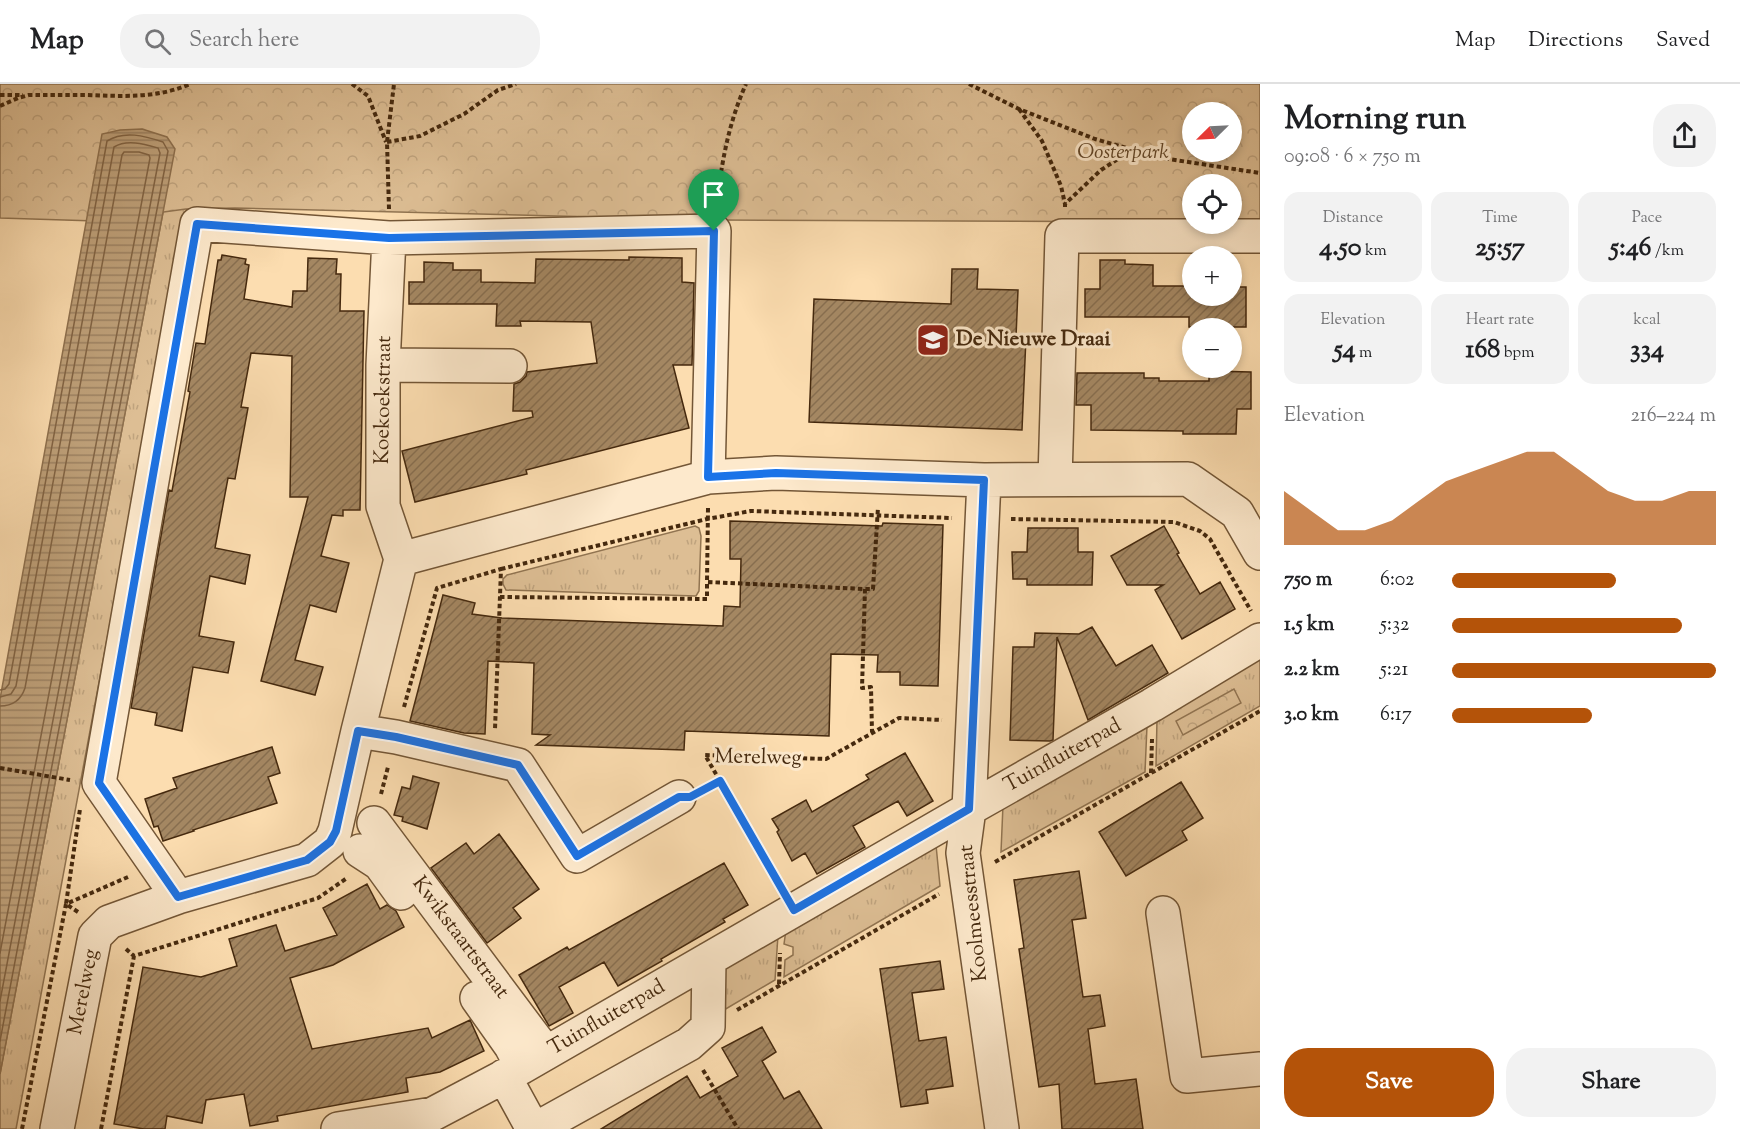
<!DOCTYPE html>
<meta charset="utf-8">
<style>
:root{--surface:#fff;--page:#f2f2f2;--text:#202124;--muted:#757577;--line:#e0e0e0;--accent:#b45309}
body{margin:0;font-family:"Sorts Mill Goudy",serif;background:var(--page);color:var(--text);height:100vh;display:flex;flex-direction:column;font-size:22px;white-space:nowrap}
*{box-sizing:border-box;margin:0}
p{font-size:20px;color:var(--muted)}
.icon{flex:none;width:33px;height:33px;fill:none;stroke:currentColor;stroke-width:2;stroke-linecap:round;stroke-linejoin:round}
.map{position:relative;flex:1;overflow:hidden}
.sheet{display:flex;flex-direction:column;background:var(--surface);width:480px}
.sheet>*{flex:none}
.needle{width:39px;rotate:246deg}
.fabs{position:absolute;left:1182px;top:18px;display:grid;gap:12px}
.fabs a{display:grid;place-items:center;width:60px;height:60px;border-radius:50%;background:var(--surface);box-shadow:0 3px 9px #0003;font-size:30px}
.pin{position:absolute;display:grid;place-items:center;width:51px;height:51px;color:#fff;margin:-62px -26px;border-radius:50% 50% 50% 0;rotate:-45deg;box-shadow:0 0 6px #0007}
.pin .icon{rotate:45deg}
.round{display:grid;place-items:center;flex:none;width:63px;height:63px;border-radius:24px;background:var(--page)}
.overview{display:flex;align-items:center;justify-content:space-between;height:102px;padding:0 24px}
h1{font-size:33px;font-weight:700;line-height:45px}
.figures{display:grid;grid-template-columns:repeat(3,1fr);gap:9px;height:102px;padding:6px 24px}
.figures div{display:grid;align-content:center;border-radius:15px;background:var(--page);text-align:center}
.figures b{font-size:26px;font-weight:700}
.figures small{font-size:16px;font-weight:400}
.figures p{font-size:16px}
.chart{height:168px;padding:12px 24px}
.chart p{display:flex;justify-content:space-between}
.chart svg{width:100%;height:108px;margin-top:6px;fill:var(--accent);opacity:.7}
.cta{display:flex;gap:12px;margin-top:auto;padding:12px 24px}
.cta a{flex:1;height:69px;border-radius:24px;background:var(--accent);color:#fff;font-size:24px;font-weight:700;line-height:69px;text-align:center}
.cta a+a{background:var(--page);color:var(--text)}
ul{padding:0 24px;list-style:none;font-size:20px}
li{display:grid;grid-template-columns:96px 72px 1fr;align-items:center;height:45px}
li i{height:15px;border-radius:8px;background:var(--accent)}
header{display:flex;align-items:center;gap:36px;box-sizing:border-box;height:84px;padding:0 30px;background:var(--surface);border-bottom:2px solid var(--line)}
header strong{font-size:28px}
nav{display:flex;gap:33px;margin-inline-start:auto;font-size:21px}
.search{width:420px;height:54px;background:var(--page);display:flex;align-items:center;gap:15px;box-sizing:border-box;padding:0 21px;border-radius:24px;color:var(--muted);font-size:22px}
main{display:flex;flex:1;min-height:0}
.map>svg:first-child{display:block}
.grass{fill:url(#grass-tufts);stroke:#917451;stroke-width:1.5}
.park{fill:url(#park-crowns);stroke:#917451;stroke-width:1.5;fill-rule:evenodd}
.water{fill:url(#water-rules);stroke:#8e704e;stroke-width:1.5}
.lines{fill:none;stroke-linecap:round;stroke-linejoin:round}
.shore{stroke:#826444;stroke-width:1.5}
.building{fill:url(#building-hatch);stroke:#45290e;stroke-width:1.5}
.minor-casing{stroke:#735636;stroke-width:36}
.path{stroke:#45290e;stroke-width:4;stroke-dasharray:4.5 3;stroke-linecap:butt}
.minor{stroke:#fde9cc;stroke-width:33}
.route-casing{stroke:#fff;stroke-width:12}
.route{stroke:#1a73e8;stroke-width:8}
.labels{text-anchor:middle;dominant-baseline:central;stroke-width:6;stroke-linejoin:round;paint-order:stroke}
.park-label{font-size:21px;font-style:italic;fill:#634729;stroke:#fde9cc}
.poi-label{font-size:21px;font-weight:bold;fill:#45290e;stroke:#fde9cc;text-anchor:start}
.street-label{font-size:21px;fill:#45290e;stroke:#fde9cc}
</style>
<header>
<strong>Map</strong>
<div class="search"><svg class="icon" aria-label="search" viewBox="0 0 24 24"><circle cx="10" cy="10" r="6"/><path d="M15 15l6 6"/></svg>Search here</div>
<nav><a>Map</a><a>Directions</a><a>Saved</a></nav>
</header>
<main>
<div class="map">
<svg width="1260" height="1045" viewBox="0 0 1260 1045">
<defs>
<pattern id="grass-tufts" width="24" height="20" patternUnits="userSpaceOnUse" patternTransform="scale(1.5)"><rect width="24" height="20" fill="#ddbe94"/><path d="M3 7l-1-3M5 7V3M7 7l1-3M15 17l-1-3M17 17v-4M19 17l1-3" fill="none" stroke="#bfa37e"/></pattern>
<pattern id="park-crowns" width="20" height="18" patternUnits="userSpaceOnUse" patternTransform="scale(1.5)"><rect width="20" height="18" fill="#ddbe94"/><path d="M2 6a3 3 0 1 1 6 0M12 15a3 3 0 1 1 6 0" fill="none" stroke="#bfa37e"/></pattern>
<pattern id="water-rules" width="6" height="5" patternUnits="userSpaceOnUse" patternTransform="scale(1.5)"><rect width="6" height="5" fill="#bea079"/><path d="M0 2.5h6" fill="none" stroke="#9c8262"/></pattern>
<pattern id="building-hatch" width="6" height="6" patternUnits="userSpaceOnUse" patternTransform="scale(1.5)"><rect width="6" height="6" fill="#a48762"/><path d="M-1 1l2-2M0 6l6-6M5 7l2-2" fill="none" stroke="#876e4f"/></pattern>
</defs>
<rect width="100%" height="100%" fill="#fcddb0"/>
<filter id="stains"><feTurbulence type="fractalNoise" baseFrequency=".00333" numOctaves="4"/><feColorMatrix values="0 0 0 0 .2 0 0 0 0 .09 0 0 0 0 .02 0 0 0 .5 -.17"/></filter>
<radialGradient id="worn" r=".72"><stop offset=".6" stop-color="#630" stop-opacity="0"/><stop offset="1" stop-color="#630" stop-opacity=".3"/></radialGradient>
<!-- grass -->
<path class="grass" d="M175,65L197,71L16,1045H0V990Z
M695,442L699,444L701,452L699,507L696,512L506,506L503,500V495L507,491Z
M1260,562V622L1156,682L1157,635L1171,629L1173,613Z
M1147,642L1145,688L1001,768L1003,721Z
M936,761L940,802L784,893L785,876L793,871V863L784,860L786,846Z
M778,851L775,896L724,926L719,887Z"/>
<!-- park -->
<path class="park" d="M0,0H1260V139H1232V100H1192V138L717,136L235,124L186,125L96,137L0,134ZM1192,28H1232V68H1192Z
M1234,605L1241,619L1183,651L1176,637Z"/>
<!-- water -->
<path class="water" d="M142,45L167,53L175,65L0,990V615L102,50L120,46Z"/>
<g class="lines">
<!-- shore -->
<path class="shore" d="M0,606L5,605L9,600L107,57C124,46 145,52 163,58L168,67L0,957
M0,613L11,610L16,602L114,63C127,55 144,60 158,64L160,69L0,917
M0,622C13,622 21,616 25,604L122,71L124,68H139L149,71L150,74L0,869"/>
</g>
<!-- building -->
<path class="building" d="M222,171L246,175L245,180L249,181L244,215L292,223L293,207H307L308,174L337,175L336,190H341L340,227H364L360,426H343V432L332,431L321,472L349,479L336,528L310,521L295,576L323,583L315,611L261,597L308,413H290L292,272L251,269L241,323L248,324L235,395L228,394L215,464L250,471L245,500L210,492L199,552L234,558L228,589L193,583L182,647L155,641L157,629L131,624L169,406L172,407L190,308L188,307L196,259L205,260L218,176H221Z
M629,173L682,174V198L694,199L692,281H673L689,344L526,386L527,390L415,418L402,367L533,333L532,327H513L514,300L520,298L526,292L527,288L597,279L591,238L520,237L521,242H496L497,220H409V198H424V178L453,179V186H481V198L535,199L536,175L629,176Z
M1100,176H1125V180L1153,181V202H1192V212H1232V203H1246V243H1189V233H1085V205H1100Z
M952,185H978L977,205L1018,206L1016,253H1026L1022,346L809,338L814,215L951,220Z
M1209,287L1251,288V325H1237L1236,350H1183V347L1091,346V321H1076L1077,289H1144V294H1159V297H1209Z
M730,437L882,442L883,439L943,441L938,602L900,601V588H877L878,571L831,570L829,652L685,647L684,666L536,661L550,651L532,650L534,579L488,577L485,650L464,649L410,637L443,511L475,519L472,530L502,534L723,542L724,522L740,523L741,475H730Z
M1164,442L1179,469L1177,470L1200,510L1220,498L1235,525L1182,555L1155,506L1163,501H1127L1111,472Z
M1028,444H1078V468H1093L1092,501H1027V495H1013L1012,468H1027Z
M1092,543L1116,582L1152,561L1168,589L1088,636L1057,553L1053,656L1050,657L1010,656L1013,563H1034L1035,549L1079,550Z
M272,663L280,689L268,693L277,719L193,746L194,747L163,757L158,742L154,743L145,715L177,704L173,694Z
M905,669L933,717L907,732L898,717L853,742L865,763L817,790L805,769L792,777L777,748L779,746L772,735L806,716L812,728L869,695L866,691Z
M413,692L439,699L427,745L402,737L403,733L394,731L402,703L410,705Z
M1181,698L1203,734L1182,747L1187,756L1126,792L1099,748Z
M499,750L539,805L513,824L521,834L487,859L431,784L466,759L474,770Z
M724,779L748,821L723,835L725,838L661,875L662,877L618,902L604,878L559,903L573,929L549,942L519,891L567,863L569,866Z
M1079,787L1086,834L1072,836L1083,913L1100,911L1105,942L1088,945L1095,1000L1136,995L1143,1045H1062L1059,1000L1039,1003L1019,865L1024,864L1014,796Z
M367,800L380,825L387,821L396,827L404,843L333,881L290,894L312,965L428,944L432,954L470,936L484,967L440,988L406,994L408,1008L277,1032L278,1037L250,1042L244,1010L206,1016L202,1039L167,1032L165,1045H144L114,1040L143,883L201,893L237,882L229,855L276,841L285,867L337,851L323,824Z
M940,877L944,905L912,909L919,957L946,953L953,1002L926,1006L928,1019L901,1023L880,885Z
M762,943L776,968L762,977L784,1015L799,1007L822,1045H601L687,992L700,1014L738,992L722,964Z"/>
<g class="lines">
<!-- minor casing -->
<g class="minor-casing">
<path id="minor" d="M389,154L383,281V422L401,475
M383,281L510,282
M1055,395L1062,152H1260
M984,396L969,725L963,769L1002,1045
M358,647L396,653L518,681L577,772L679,713
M374,739L546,969
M360,767L380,780L401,809
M178,813L99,699L197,140L389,154L714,147L708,393
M1163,829L1187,992L1260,985
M477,914L511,962L522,983
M504,992L533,1045
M57,1045L95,852L109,838L178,813L307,776L330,758L335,747L358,647L401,475L708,393L776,389L984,396L1188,395L1237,429L1260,469
M338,1045L433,1030L522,983L969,725L1152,621L1260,556
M536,1045L689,960L708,943L709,875"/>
</g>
<!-- path -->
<path class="path" d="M352,0L368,12L386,58
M969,0L1019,25L1095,55L1162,74L1260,89
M0,11H23
M0,22L18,14L29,11C48,11 66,11 85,11C121,12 156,15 190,0
M1019,25L1042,57L1061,102L1065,120
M387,58L420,52L464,30L498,6L516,0
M717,118C722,76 729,38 746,0
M1065,123V120L1101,86L1118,75L1136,67
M389,125L387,58L394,0
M708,424L707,498L865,505H873L878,423
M1011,435L1174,438L1200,447L1210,455L1251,527
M501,485L707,435L751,427L952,434
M865,505L862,604L871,603L872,648
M500,513L707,515V498
M404,623L437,504L501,485L495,645
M0,684L70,696
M1151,689L1152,655
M720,697L780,800
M707,704L720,697L705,671L826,675L899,634L942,636
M381,710L388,683
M995,778L1260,627
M78,828L66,820L80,725
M126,865L134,872L318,814L347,794
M779,900L780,869
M737,926L939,810
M703,986L738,1045
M22,1045L66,820L128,793
M101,1045L134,872"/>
<!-- minor -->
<use href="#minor" class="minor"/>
</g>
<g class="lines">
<!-- route casing -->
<g class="route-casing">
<path id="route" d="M197,140L389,154L714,147L708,393L776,389L984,396L969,725L794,826L720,697L690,713H679L577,772L518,681L396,653L358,647L336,747L330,758L307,776L178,813L99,699Z"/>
</g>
<!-- route -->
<use href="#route" class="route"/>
</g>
<!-- icons -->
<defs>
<g id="school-square" transform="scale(1.725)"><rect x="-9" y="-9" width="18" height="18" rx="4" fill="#8f2418" stroke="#fde9cc"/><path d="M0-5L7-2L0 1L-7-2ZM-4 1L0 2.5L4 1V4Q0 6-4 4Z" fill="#fff"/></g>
</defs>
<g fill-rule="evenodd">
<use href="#school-square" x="933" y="256"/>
</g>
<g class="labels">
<!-- park labels -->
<g class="park-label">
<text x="1123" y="69">Oosterpark</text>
</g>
<!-- poi labels -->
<g class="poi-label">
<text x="956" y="256">De Nieuwe Draai</text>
</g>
<!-- street labels -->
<g class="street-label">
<text transform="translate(384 316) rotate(-89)">Koekoekstraat</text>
<text transform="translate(1063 672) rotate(-29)">Tuinfluiterpad</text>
<text transform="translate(758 674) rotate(1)">Merelweg</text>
<text transform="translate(974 829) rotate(-96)">Koolmeesstraat</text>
<text transform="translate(460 854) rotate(53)">Kwikstaartstraat</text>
<text transform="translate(84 908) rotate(-79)">Merelweg</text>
<text transform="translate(607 934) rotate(-30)">Tuinfluiterpad</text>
</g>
</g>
<rect width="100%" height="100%" filter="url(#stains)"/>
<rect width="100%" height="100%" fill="url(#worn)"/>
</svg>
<div class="fabs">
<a><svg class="needle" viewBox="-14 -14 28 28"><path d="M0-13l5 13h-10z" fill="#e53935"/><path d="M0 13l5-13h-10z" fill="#757577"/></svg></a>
<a><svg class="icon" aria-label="locate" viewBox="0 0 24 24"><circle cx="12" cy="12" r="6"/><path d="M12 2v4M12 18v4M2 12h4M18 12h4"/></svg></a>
<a>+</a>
<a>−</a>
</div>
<div class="pin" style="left:714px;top:147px;background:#1e9e55"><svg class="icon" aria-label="arrive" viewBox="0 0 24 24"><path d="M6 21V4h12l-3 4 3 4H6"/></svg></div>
</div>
<section class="sheet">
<div class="overview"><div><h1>Morning run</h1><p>09:08 · 6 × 750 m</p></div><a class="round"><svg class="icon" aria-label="share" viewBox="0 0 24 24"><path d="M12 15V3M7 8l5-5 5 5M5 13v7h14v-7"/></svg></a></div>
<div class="figures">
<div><p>Distance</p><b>4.50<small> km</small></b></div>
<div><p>Time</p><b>25:57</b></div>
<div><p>Pace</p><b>5:46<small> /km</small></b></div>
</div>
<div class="figures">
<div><p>Elevation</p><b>54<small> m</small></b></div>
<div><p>Heart rate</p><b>168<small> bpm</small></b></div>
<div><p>kcal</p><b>334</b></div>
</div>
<div class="chart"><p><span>Elevation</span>216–224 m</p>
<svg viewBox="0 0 160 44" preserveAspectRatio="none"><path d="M0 44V22L10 30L20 38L30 38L40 34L50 26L60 18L70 14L80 10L90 6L100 6L110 14L120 22L130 26L140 26L150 22L160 22V44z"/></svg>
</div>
<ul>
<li><b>750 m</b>6:02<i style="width:62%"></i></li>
<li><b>1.5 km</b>5:32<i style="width:87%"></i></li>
<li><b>2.2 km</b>5:21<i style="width:100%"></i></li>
<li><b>3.0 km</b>6:17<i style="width:53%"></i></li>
</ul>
<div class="cta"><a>Save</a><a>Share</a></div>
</section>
</main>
